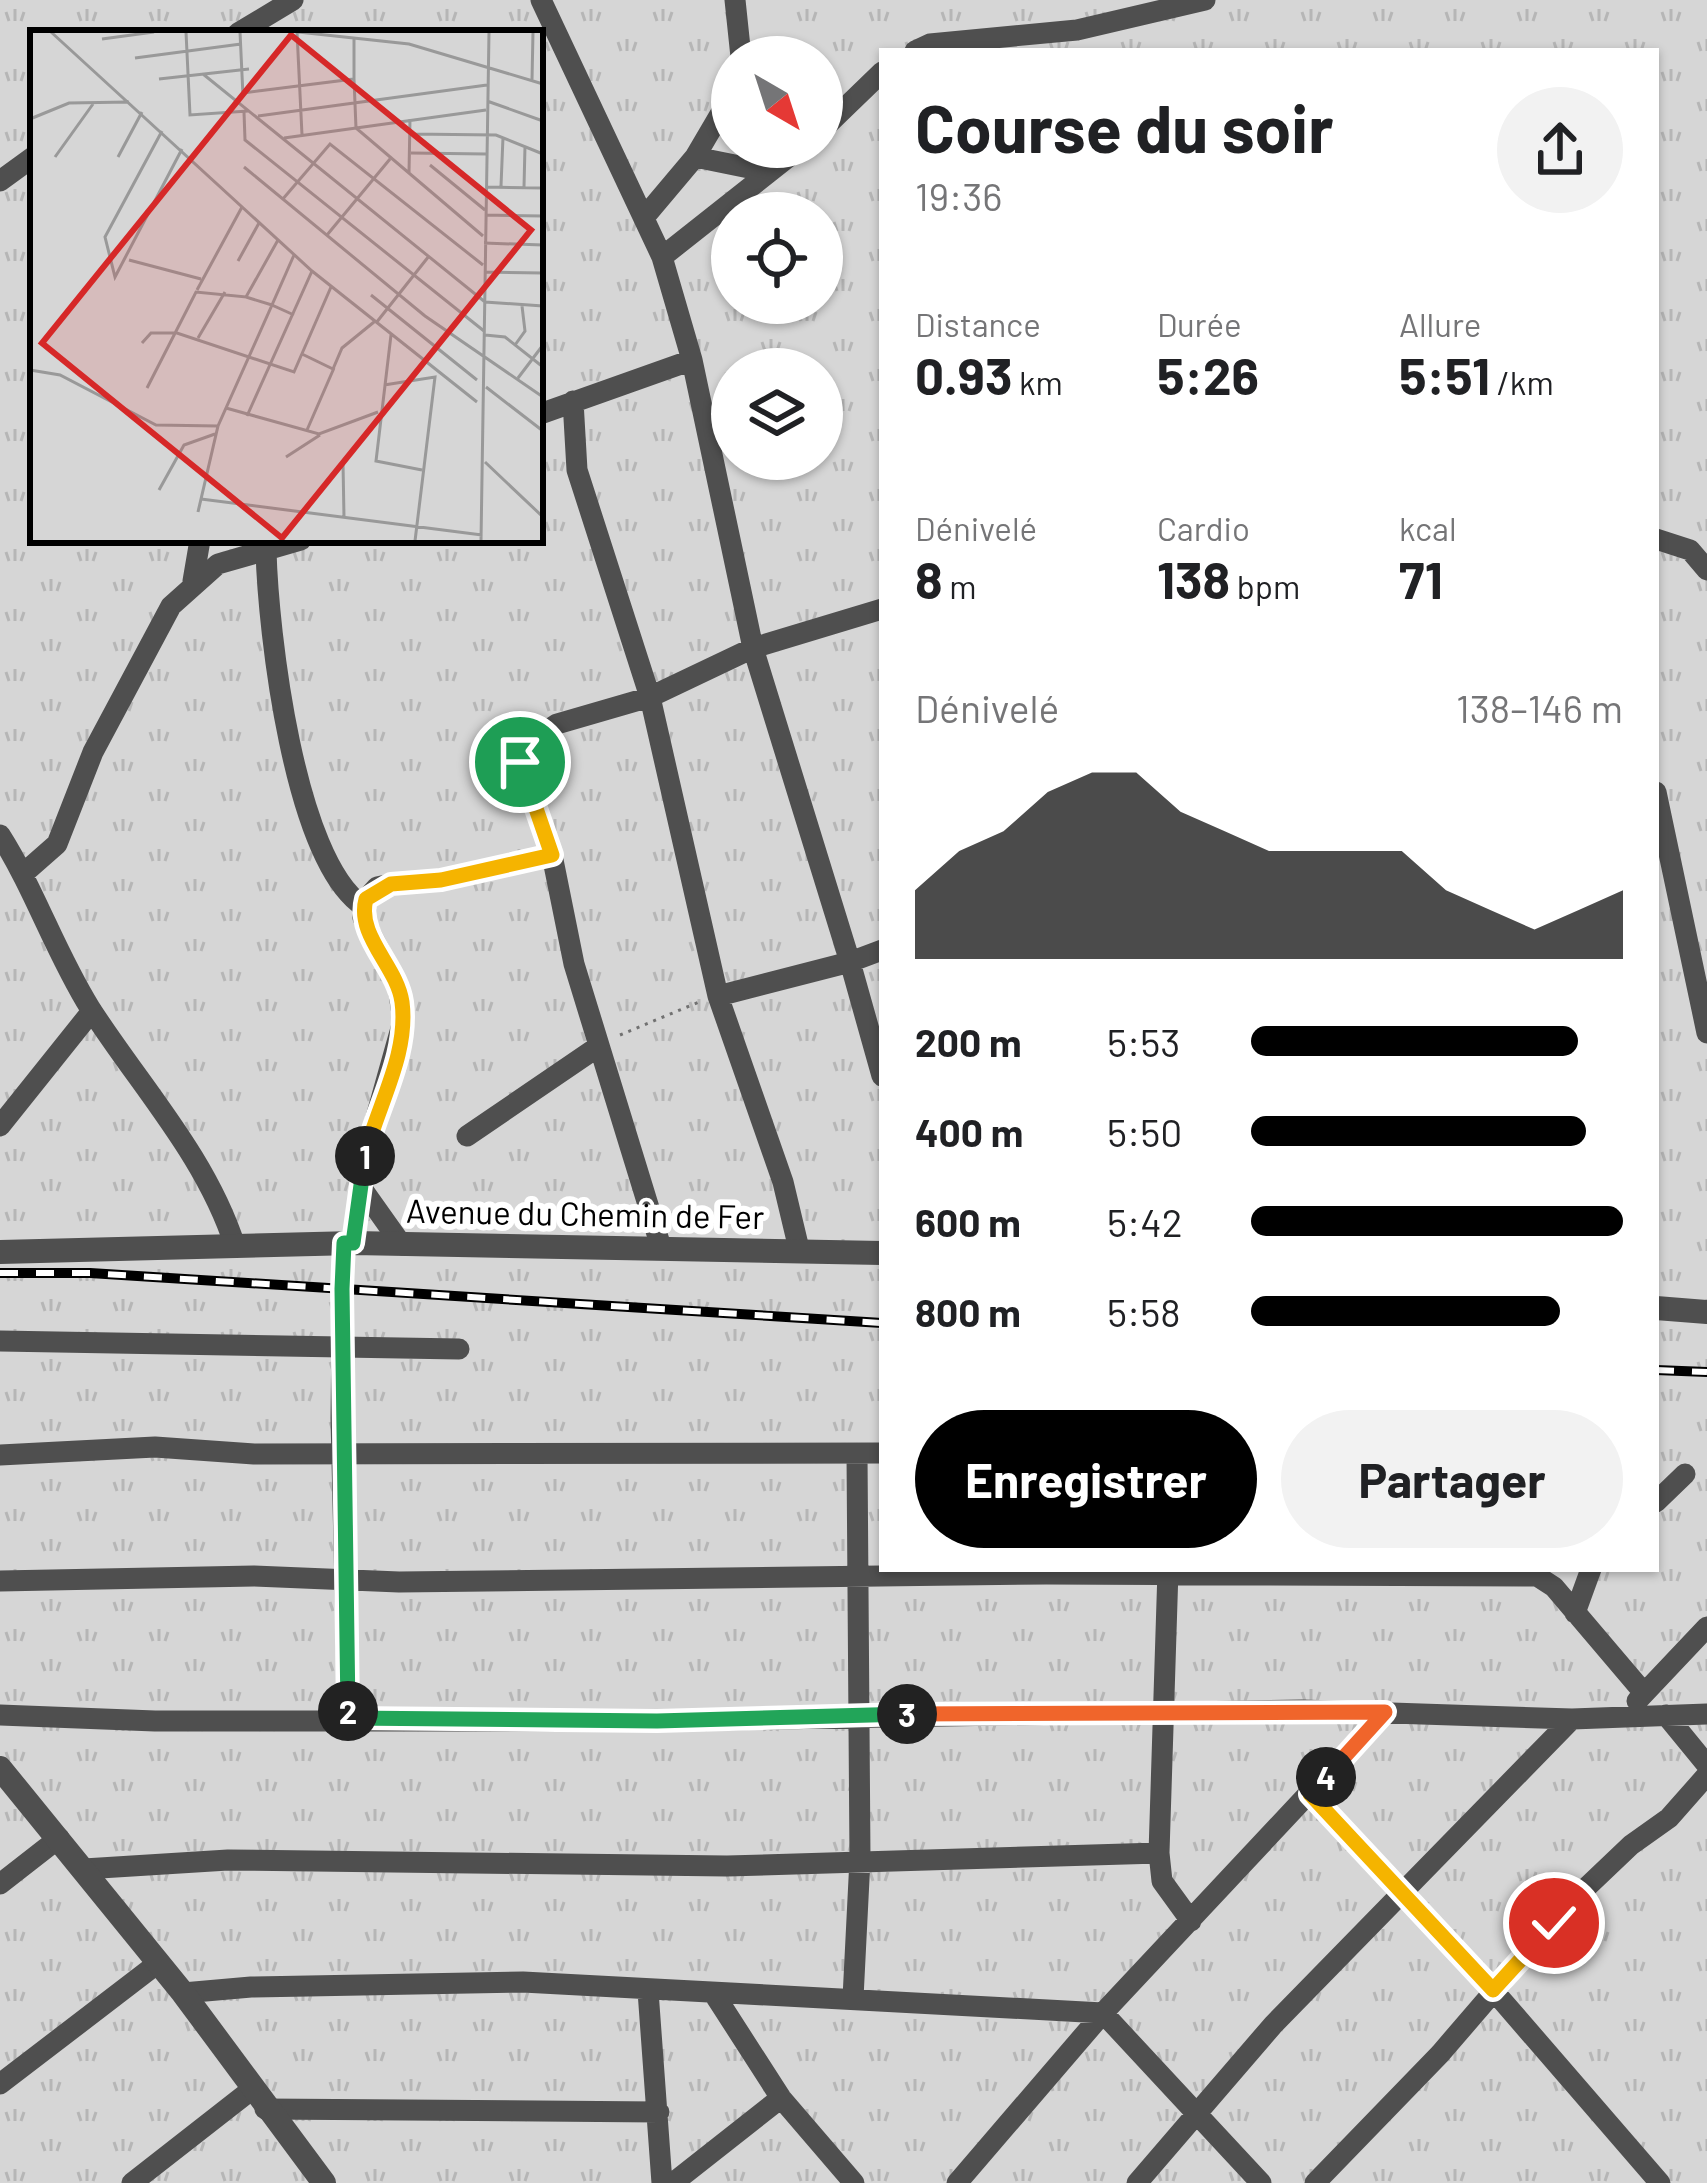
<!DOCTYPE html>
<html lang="fr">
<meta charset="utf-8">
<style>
:root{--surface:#fff;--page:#f2f2f2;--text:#202124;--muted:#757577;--accent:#000}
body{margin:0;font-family:Barlow,sans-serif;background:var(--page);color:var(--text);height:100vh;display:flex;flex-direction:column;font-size:45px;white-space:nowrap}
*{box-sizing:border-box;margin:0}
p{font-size:39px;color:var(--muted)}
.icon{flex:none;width:66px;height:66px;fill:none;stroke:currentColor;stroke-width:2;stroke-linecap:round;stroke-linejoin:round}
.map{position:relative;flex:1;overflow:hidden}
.drawer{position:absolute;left:879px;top:48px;width:780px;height:1524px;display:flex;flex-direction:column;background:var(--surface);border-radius:0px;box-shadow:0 3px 9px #0004}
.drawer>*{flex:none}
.needle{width:78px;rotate:141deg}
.controls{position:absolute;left:711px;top:36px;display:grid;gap:24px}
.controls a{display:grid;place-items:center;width:132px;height:132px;border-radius:50%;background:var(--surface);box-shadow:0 3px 9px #0004;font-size:60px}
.pin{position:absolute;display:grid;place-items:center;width:102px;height:102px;color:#fff;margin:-51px;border:6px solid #fff;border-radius:50%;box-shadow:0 3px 12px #0007}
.km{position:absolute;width:60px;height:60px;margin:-30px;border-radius:50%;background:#222;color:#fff;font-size:33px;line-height:60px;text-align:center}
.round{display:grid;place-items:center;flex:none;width:126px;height:126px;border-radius:63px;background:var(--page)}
.headline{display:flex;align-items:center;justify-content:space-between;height:204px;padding:0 36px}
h1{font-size:66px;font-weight:700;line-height:90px}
.metrics{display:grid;grid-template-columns:repeat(3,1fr);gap:18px;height:204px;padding:12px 36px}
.metrics div{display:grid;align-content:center}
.metrics b{font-size:51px;font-weight:700}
.metrics small{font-size:33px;font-weight:400}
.metrics p{font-size:33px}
.chart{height:336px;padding:24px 36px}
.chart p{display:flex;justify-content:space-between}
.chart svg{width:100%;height:216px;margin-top:12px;fill:var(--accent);opacity:.7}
.button{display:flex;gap:24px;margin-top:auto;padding:24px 36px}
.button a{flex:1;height:138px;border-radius:72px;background:var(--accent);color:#fff;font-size:48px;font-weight:700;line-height:138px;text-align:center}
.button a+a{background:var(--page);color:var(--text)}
ul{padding:0 36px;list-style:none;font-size:39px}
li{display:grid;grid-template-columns:192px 144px 1fr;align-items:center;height:90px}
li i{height:30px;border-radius:15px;background:var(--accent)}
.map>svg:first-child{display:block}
.grass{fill:url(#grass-tufts);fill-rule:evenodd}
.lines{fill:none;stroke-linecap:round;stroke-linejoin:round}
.path{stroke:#717171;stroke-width:3;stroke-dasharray:3 6;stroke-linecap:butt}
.minor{stroke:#4f4f4f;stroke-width:21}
.tertiary{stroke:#4f4f4f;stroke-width:24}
.rail-casing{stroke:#000;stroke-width:10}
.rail{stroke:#fff;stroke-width:6;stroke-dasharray:18;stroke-linecap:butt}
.split-1-casing{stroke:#fff;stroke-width:24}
.split-2-casing{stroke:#fff;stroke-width:24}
.split-3-casing{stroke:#fff;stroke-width:24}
.split-4-casing{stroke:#fff;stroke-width:24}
.split-5-casing{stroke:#fff;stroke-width:24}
.split-1{stroke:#f5b400;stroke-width:15}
.split-2{stroke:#22a559;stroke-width:15}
.split-3{stroke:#22a559;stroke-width:15}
.split-4{stroke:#f0652b;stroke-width:15}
.split-5{stroke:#f5b400;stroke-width:15}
.labels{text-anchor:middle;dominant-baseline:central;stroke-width:12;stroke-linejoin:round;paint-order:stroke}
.street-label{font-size:33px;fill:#000;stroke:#fff}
.inset-road{fill:none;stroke:#999;stroke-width:3}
.view{fill:#d62828;fill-opacity:0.15;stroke:#d62828;stroke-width:6}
.inset-edge{fill:none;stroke:#000;stroke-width:6}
</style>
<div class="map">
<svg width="1707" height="2183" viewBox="0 0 1707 2183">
<defs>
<pattern id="grass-tufts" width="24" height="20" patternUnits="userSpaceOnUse" patternTransform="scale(3)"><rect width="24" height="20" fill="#d6d6d6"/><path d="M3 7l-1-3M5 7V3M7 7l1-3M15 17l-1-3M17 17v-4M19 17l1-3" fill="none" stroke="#b6b6b6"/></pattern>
</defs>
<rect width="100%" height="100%" fill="#fff"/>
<!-- grass -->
<path class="grass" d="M0,0H1707V2183H0ZM33,33H540V540H33ZM882,51H1656V1569H882ZM732,57H822V147H732ZM732,213H822V303H732ZM732,369H822V459H732Z"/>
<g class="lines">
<!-- path -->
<path class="path" d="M620,1035L699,1002"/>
<!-- minor -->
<path class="minor" d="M541,0L662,257L692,360L753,648L850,962L882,950
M735,0L741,57
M238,33L293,0
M915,51L930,44L1077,30L1205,0
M822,130L882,72
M695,157L769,172
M0,181L33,157
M647,214L695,157L732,94
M662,257L801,147
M573,401L577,470L650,697L718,996L783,1182L799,1249
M540,414L692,360
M1656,539L1690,550L1707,570
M266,550C268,631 294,860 363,906
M193,581L200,540
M1656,792L1707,1033
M0,835C35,890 55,952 90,1008C140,1086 206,1156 235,1246
M24,873L57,844L93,752L171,606L218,564L301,540
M718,996L850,962L882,1076
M0,1126L92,1011
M467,1136L599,1046
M363,1190L402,1245
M343,1243L341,1418L348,1718
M354,1243L364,1160L403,1021L398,987L363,918L366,899L377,887L391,884L441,880L552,855
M661,1247L574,964L552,855L520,762L536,738L557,724L650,697L753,648L882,609
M0,1341L459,1349
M0,1455L155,1447L254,1454L882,1453
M1656,1502L1685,1474
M0,1581L254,1576L399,1582L1046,1574L1537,1576L1554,1587L1644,1693
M1575,1613L1591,1569
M1637,1701L1707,1627
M0,1715L155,1721H657L1302,1710L1572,1719L1707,1714
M1666,1715L1707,1765
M1310,1794L1493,1990L1660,2183
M1159,1853L1162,1881L1191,1921
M84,1869L228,1860L727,1866L1159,1853L1168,1570
M0,1884L59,1838
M648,1991L662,2183
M183,1993L251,1987L523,1982L1103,2013L1261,2183
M716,1997L781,2098L854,2183
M853,1998L860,1859L857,1454
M0,2084L158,1963
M265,2109L659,2112
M132,2183L251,2090
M673,2183L781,2098
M957,2183L1103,2013L1385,1712
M1137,2183L1273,2025L1572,1719
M1315,2183L1440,2054L1569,1904L1631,1845L1669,1818L1707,1775"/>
<!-- tertiary -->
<path class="tertiary" d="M0,1252L354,1243L882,1253
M1656,1308L1707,1312
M0,1768L183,1993L324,2183"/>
<!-- rail casing -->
<g class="rail-casing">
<path id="rail" d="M0,1273H90L882,1323
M1656,1370L1707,1372"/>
</g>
<!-- rail -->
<use href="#rail" class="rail"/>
</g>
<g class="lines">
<!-- split-1 casing -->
<g class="split-1-casing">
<path id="split-1" d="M365,1156C377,1106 409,1055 402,1002C397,966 356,936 366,899L391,884L441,880L552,855L520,762"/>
</g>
<!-- split-2 casing -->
<g class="split-2-casing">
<path id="split-2" d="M348,1711L342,1289L344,1243H353L365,1156"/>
</g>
<!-- split-3 casing -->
<g class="split-3-casing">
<path id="split-3" d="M348,1711V1718L657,1721L907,1714"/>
</g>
<!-- split-4 casing -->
<g class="split-4-casing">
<path id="split-4" d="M907,1714L1385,1712L1326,1777"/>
</g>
<!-- split-5 casing -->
<g class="split-5-casing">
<path id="split-5" d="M1326,1777L1310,1794L1493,1990L1554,1923"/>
</g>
<!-- split-1 -->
<use href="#split-1" class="split-1"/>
<!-- split-2 -->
<use href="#split-2" class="split-2"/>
<!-- split-3 -->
<use href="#split-3" class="split-3"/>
<!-- split-4 -->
<use href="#split-4" class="split-4"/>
<!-- split-5 -->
<use href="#split-5" class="split-5"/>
</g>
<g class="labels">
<!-- street labels -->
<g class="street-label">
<text transform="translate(585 1213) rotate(1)">Avenue du Chemin de Fer</text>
</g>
</g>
<!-- overview -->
<g transform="translate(30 30)">
<rect width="513" height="513" fill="#fff"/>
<path d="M0,2H513V511H0Z" fill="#d6d6d6"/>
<path class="inset-road" d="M21,2L282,241L447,372M156,2L160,85L218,81M210,2L213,66M267,2L272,105M268,2L379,14L513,54M72,9L124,2M105,28L211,14M173,44L455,272L513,276M129,49L219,39M324,49V8M502,50L503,2M213,63L324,49L326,98L453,206M457,71L513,91M214,82L215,110L454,301M228,86L457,55M0,89L39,73L99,72M132,101L75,207L85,247L152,119M381,104L466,105L513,124M254,108L456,80M381,123L456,124M25,127L63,74M88,127L112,82M400,135L455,180M214,137L395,286L513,367M379,143L380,89M471,156L473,107M456,157L513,158M494,157L495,116M252,170L300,114L453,235M455,185L513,186M297,205L360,129M454,213L513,215M264,225L242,275L264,285M99,230L171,249M208,231L229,193M454,242L513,243M167,260L212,177M341,265L447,350M346,293L399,226M361,305L346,431L392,440M455,305L475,307L513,337M168,308L195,262M112,313L121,303H147L264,342L301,257M485,315L495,301L492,276M272,324L303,339L312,318L344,292M0,340L30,345L126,395L188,396M488,348L513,315M354,355L405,347L385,511M456,357L513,401M117,358L166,262L216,267L248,210M196,378L289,404L348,382M217,386L282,241M277,400L304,338M256,427L290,405M455,432L513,487M313,433L314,487M129,460L154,415L185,404M171,469L452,505M168,482L188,396L242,275L216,267M451,511L459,2"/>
<path class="view" d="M261,5L501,200L252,508L12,313Z"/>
<rect width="513" height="513" class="inset-edge"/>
</g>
</svg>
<div class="controls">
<a><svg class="needle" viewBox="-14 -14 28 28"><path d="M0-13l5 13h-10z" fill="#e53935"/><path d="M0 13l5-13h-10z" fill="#757577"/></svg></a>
<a><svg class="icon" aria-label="locate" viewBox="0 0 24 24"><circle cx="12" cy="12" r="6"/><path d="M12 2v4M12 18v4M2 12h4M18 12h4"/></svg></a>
<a><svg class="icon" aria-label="layers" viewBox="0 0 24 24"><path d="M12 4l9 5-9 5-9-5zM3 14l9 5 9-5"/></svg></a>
</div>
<div class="pin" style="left:520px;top:762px;background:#1e9e55"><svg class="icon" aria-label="arrive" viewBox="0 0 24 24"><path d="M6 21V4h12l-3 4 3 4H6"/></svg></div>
<div class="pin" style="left:1554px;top:1923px;background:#d93025"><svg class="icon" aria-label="check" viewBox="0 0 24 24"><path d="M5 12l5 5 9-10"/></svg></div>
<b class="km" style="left:365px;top:1156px">1</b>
<b class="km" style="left:348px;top:1711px">2</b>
<b class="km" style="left:907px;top:1714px">3</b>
<b class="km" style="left:1326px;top:1777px">4</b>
<section class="drawer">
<div class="headline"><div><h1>Course du soir</h1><p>19:36</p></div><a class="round"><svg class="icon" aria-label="share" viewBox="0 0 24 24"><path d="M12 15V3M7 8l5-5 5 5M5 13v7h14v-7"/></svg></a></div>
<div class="metrics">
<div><p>Distance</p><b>0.93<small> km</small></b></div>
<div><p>Durée</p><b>5:26</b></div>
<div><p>Allure</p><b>5:51<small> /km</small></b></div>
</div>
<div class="metrics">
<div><p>Dénivelé</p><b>8<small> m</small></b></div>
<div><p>Cardio</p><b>138<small> bpm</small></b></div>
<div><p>kcal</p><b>71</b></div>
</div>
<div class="chart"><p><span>Dénivelé</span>138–146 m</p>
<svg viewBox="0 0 160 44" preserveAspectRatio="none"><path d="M0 44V30L10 22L20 18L30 10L40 6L50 6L60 14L70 18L80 22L90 22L100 22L110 22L120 30L130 34L140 38L150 34L160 30V44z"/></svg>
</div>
<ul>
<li><b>200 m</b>5:53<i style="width:88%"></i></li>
<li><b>400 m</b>5:50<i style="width:90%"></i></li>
<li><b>600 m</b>5:42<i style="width:100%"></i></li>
<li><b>800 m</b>5:58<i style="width:83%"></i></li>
</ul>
<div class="button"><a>Enregistrer</a><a>Partager</a></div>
</section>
</div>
